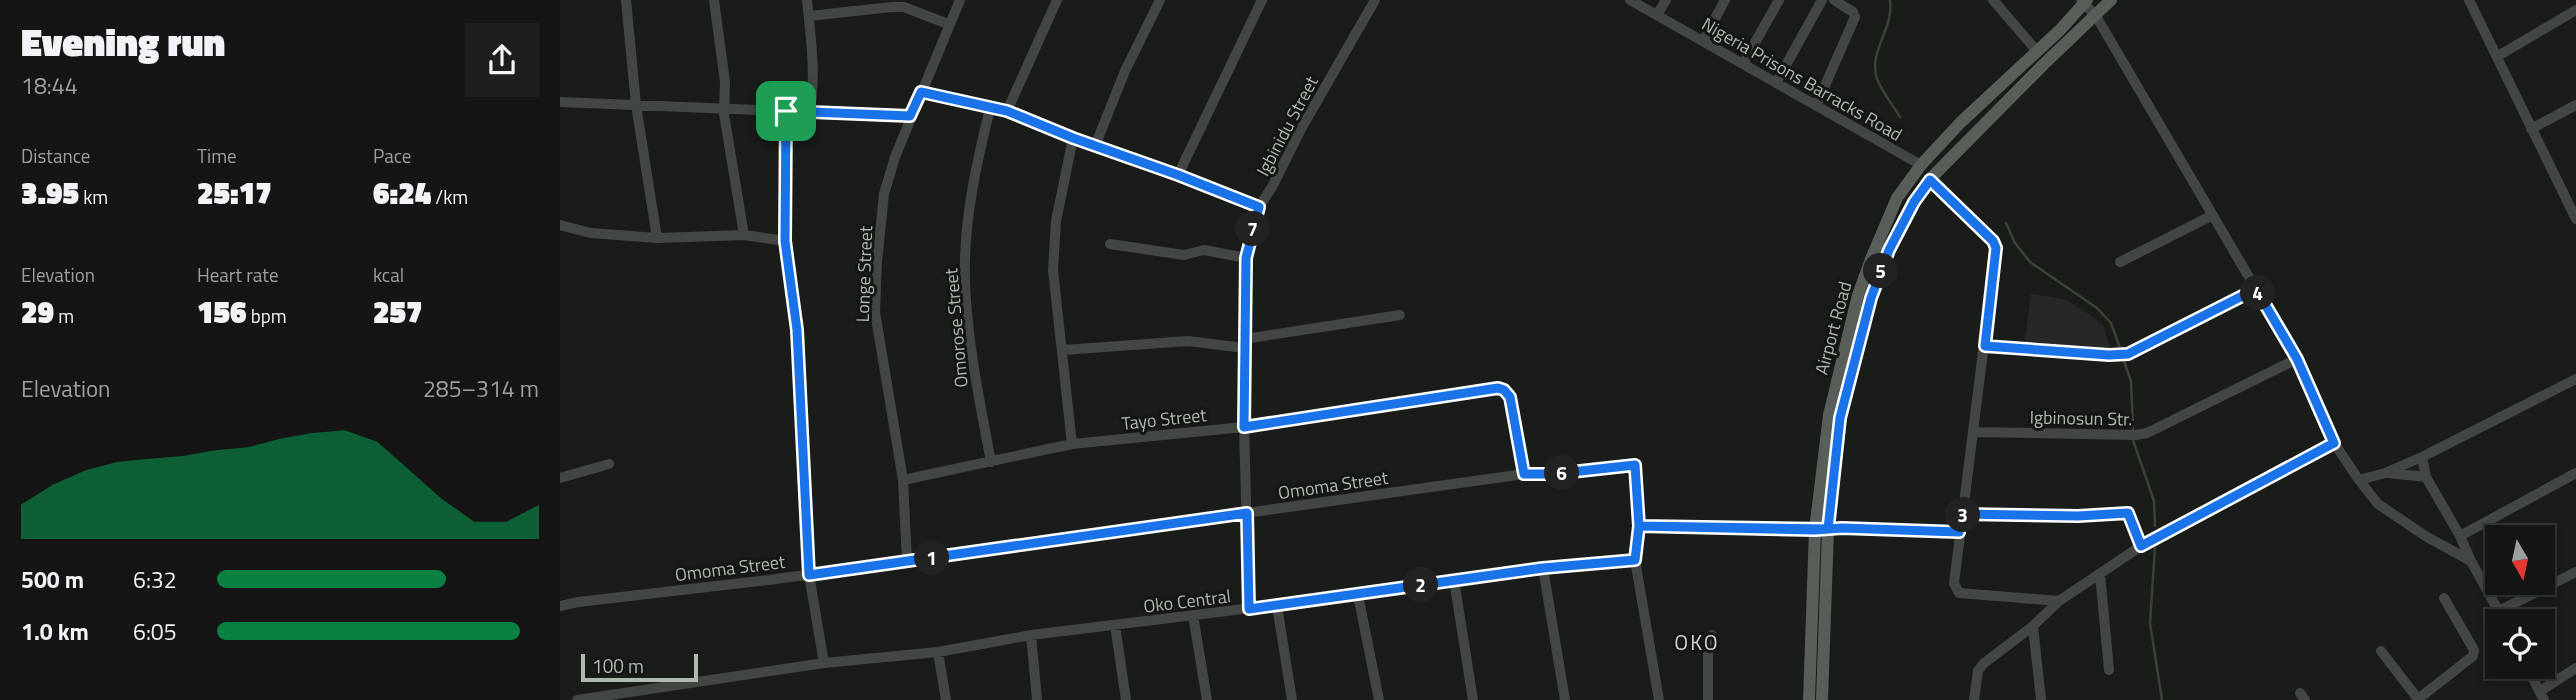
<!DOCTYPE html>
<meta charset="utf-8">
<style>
:root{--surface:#141514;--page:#1d1e1d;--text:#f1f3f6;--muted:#9d9fa0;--line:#333434;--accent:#0b8043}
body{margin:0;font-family:"Titillium Web",sans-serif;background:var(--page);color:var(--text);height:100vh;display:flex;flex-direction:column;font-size:26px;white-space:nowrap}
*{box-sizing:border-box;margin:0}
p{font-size:23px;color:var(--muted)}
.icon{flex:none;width:38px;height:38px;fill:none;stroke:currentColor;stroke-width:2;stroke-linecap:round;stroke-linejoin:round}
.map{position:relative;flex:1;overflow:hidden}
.drawer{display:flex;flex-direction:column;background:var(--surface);width:560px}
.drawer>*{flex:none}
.needle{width:46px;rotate:171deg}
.buttons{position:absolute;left:1925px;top:525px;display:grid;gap:14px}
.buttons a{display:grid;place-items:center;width:70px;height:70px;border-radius:0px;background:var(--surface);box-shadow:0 4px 10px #0003,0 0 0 2px var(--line);font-size:35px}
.scale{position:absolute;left:21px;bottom:18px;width:117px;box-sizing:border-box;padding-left:7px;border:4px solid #aebaae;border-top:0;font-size:19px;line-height:24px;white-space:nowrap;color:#aebaae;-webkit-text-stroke:5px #151715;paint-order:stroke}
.pin{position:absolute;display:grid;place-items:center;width:60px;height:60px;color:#fff;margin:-30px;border-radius:14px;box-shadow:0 4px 10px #0006}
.km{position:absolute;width:35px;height:35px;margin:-18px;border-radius:50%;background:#222;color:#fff;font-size:19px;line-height:35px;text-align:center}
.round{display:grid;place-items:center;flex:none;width:74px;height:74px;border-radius:0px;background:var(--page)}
.summary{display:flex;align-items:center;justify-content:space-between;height:119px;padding:0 21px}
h1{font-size:38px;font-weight:800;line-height:52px}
.stats{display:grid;grid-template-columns:repeat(3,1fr);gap:10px;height:119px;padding:7px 21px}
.stats div{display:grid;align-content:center}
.stats b{font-size:30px;font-weight:800}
.stats small{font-size:19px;font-weight:400}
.stats p{font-size:19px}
.chart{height:196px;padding:14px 21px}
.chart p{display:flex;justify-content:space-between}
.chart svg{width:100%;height:126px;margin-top:7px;fill:var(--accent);opacity:.7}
ul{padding:0 21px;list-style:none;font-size:23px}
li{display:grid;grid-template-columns:112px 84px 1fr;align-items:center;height:52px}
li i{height:18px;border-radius:9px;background:var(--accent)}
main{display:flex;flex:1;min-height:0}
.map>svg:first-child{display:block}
.built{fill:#262827}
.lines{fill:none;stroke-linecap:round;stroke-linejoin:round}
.stream{stroke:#394335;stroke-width:2.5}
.minor{stroke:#424743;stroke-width:10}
.major{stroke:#575f58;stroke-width:12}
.route-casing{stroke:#fff;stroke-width:14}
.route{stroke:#1a73e8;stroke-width:9}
.labels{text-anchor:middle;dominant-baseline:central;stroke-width:6;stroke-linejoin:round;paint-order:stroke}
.street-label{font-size:18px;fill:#aebaae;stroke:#151715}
.quarter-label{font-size:21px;letter-spacing:2px;fill:#ced6ce;stroke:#151715}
</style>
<main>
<section class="drawer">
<div class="summary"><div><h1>Evening run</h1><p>18:44</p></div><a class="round"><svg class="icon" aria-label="share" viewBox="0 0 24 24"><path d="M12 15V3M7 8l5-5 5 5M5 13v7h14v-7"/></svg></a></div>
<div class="stats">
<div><p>Distance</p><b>3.95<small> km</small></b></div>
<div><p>Time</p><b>25:17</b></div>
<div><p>Pace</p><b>6:24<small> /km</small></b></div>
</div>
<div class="stats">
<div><p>Elevation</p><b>29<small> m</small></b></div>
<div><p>Heart rate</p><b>156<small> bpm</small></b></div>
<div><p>kcal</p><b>257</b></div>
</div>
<div class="chart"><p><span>Elevation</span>285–314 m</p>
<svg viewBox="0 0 160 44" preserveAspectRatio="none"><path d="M0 44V32L10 25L20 20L30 17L40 16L50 15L60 13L70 12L80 9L90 7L100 6L110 10L120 20L130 30L140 38L150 38L160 32V44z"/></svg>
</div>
<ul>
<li><b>500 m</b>6:32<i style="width:71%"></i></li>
<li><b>1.0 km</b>6:05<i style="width:94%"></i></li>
</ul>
</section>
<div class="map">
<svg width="2016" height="700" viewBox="0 0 2016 700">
<rect width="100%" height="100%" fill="#1a1c1a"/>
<!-- built -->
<path class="built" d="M1471,294L1504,299L1526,312L1543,325L1550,348L1464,346Z"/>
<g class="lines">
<!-- stream -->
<path class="stream" d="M1330,0C1334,30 1308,50 1317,79C1322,92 1333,105 1340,117
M1446,223L1455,243L1470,262L1537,308L1551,323L1560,348
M1564,361L1571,381L1573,429
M1573,440L1594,501L1595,526
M1595,548L1590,623L1602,700"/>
<!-- minor -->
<path class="minor" d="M66,0L76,105L97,238
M154,0L165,82L164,114L184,235
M247,0C251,39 256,74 250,112
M1070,0L1361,165
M1433,0L1476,50
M1521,0L1536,16L1737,359L1774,443L1799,480L1818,504L1867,537L1911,561
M1909,0L2016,219
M1097,15L1106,0
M249,16L332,7H344L388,24
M1143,41L1165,0
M1938,56L2016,10
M1183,64L1219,0
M1216,83L1262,0
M361,92L447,111L699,207
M0,102L350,116
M1256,106L1295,17L1293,12L1274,0
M430,108C416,166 403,223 405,282C407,342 420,403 431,462
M226,111L225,241L237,330L249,575L264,663
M447,111L497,0
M1971,129L2016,105
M535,146L565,71L600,0
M618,175L702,0
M1369,180L1433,241L1436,248L1394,583L1399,593L1499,601L1581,546L1774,443
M0,225L31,233L97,238L184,235L225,241
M550,244L624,255L644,250L686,258
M1560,262L1653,215
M684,339L840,315
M1425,346L1549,355L1568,354L1696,290
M503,350L628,341L684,348
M1414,432L1576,435L1587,433L1737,359
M512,444L493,270L496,221L513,138
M1862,457L1866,477L1900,536L1911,561L1944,621
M1828,473L1866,477
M0,478L49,464
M343,480L512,444L684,427L938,388L944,389L950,397L964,474
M1799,480L1825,473L1862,457L2016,379
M1402,514L1518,516L1568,513L1581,546
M1079,526L1399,532
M1900,536L2016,473
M347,561L343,480L315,312L317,262L324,194L335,157L400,0
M983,568L1005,700
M1540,574L1549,670
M894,580L913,700
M798,595L819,700
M0,606L18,602L209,580L964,474H993L1075,465L1079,526L1075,560L1099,700
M717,606L732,700
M689,609L684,427L686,258L699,207L712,187L741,129L815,0
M1939,611L2016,572
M633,615L647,700
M555,625L566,700
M1473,626L1481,700
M471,635L477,700
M1821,651L1858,699
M378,652L386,700
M1967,667L1984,700
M1980,691L2016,668
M1740,693L1745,700
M17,700L264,663L378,652L471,635L798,595L983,568L1075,560
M1148,700V655L1152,635
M1414,700L1418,671L1423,664L1473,626L1499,601
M1857,700L1913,656L1914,650L1884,598"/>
<!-- major -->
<path class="major" d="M1249,700L1255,530L1269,415L1298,295L1311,259L1337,198L1361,165L1400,123L1500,30L1527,0
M1262,700L1268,529L1281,418L1311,298L1329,250L1354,202L1369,180L1484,64L1551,0"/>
</g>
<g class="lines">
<!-- route casing -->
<g class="route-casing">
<path id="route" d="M226,111L225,241L237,330L249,575L687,513L689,609L983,568L1075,560L1079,526L1255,530L1282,528L1399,532L1402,514L1518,516L1568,513L1581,546L1774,443L1737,359L1696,289L1568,354L1549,355L1425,346L1436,248L1433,241L1370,180L1354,202L1329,250L1311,298L1280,418L1268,529L1079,526L1075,465L993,474H964L950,397L944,390L938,388L684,427L686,258L699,207L618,175L513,138L447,111L361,92L350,116L226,111"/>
</g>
<!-- route -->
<use href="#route" class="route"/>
</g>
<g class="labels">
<!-- street labels -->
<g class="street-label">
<text transform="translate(1242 79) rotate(30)">Nigeria Prisons Barracks Road</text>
<text transform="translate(727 126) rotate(-62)">Igbinidu Street</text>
<text transform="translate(304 274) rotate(-88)">Longe Street</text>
<text transform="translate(396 328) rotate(-95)">Omorose Street</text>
<text transform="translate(1273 328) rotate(-75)">Airport Road</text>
<text transform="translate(1521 418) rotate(1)">Igbinosun Str.</text>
<text transform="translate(604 419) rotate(-6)">Tayo Street</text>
<text transform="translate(773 485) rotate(-8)">Omoma Street</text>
<text transform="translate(170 568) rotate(-7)">Omoma Street</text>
<text transform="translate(627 601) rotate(-7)">Oko Central</text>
</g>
<!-- quarter labels -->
<g class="quarter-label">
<text x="1137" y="642">OKO</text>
</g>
</g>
</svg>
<div class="buttons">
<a><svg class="needle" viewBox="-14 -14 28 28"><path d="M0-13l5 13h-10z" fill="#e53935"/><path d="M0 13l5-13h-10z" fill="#9d9fa0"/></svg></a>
<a><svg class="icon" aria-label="locate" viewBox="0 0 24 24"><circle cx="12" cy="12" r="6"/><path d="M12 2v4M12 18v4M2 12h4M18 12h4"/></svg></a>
</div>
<div class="scale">100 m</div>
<div class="pin" style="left:226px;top:111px;background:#1e9e55"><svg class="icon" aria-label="arrive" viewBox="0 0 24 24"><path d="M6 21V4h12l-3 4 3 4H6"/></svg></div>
<b class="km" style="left:372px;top:558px">1</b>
<b class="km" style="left:861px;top:585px">2</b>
<b class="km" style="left:1403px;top:515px">3</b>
<b class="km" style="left:1698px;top:293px">4</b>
<b class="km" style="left:1321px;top:271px">5</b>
<b class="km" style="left:1002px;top:473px">6</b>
<b class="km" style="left:693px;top:229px">7</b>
</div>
</main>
